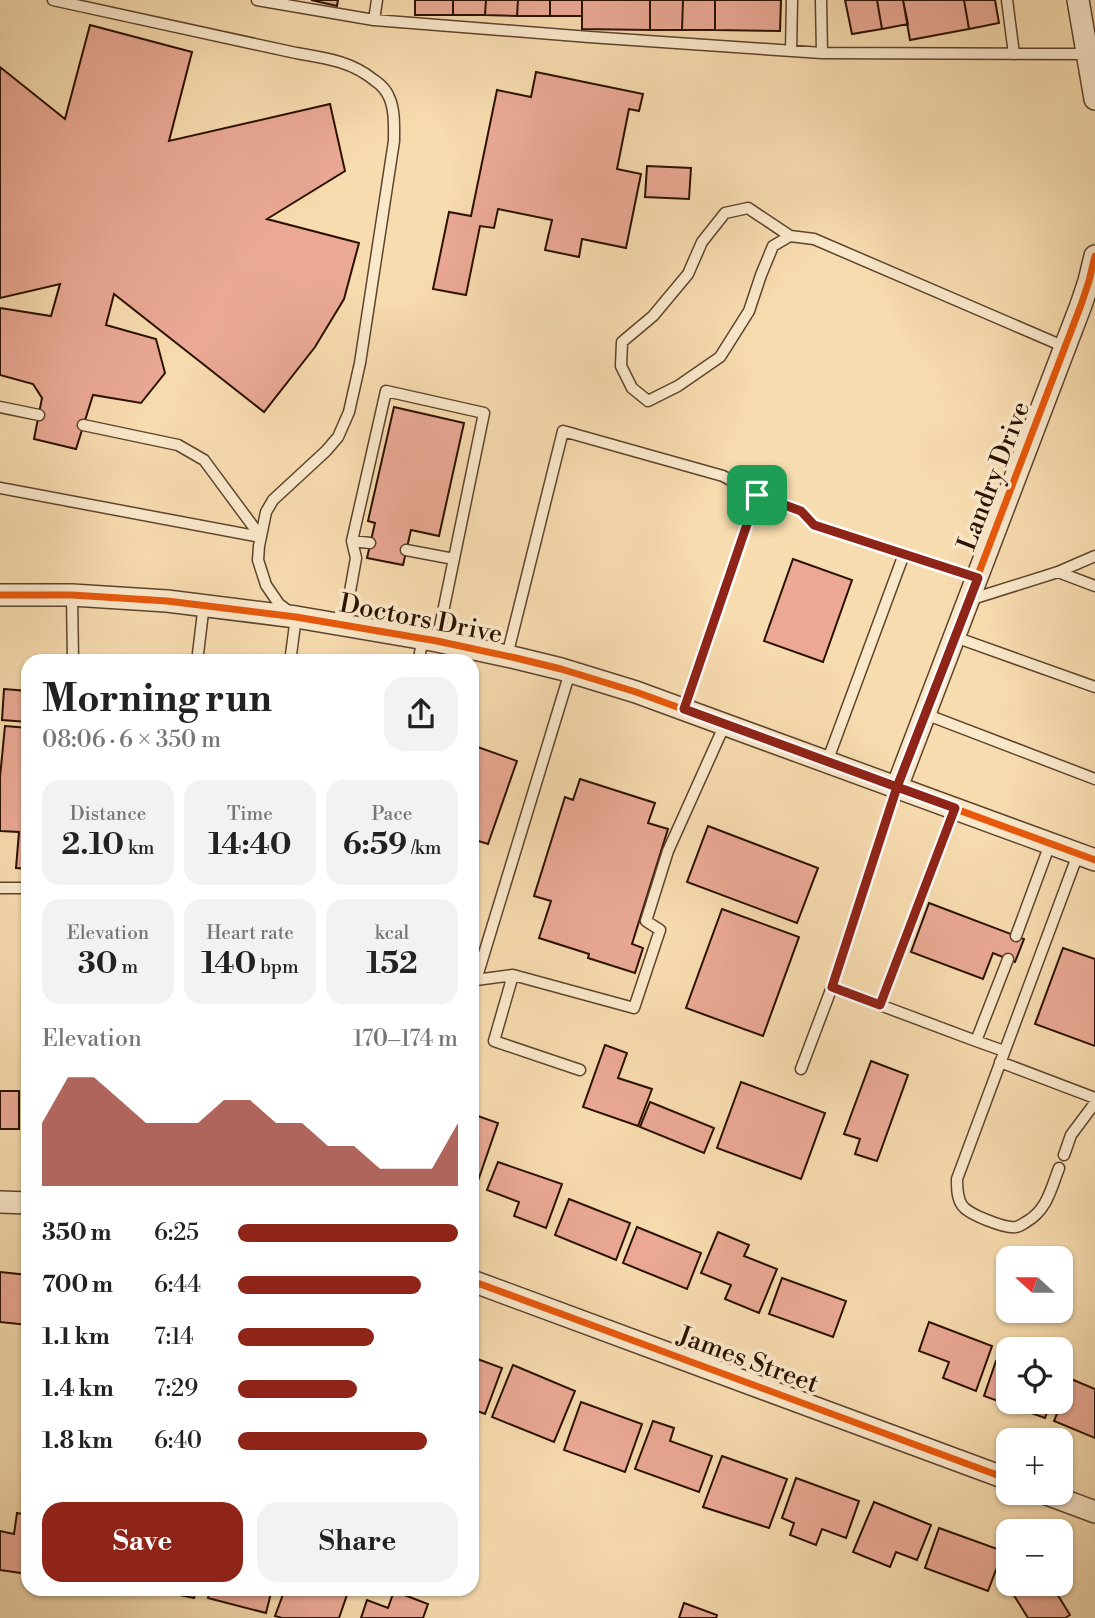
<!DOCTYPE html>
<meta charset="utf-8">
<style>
:root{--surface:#fff;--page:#f2f2f2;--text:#222;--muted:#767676;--accent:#8f2418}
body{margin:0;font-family:"Libre Bodoni",serif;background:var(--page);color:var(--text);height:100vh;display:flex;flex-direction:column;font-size:26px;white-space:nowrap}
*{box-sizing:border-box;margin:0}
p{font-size:23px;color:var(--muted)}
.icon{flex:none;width:38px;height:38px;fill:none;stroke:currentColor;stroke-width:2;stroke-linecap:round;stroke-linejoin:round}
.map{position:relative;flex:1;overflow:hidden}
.panel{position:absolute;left:21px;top:654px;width:458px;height:942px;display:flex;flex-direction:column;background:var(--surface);border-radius:21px;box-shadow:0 2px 5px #0004}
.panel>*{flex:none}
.needle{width:46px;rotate:291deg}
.fabs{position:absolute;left:996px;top:1246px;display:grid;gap:14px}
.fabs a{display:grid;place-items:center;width:77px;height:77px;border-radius:14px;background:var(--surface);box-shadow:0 2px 5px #0004;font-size:35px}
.pin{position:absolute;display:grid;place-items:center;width:60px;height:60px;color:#fff;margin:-30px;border-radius:14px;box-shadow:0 4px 10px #0006}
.round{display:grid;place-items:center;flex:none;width:74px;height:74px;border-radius:21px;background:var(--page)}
.summary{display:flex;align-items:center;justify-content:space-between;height:119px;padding:0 21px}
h1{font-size:38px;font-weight:800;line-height:52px}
.stats{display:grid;grid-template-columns:repeat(3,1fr);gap:10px;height:119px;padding:7px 21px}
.stats div{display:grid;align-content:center;border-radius:18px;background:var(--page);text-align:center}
.stats b{font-size:30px;font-weight:800}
.stats small{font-size:19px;font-weight:400}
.stats p{font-size:19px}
.chart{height:196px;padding:14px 21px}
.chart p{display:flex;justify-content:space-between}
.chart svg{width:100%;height:126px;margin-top:7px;fill:var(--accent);opacity:.7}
.button{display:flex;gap:14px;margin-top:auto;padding:14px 21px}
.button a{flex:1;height:80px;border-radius:21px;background:var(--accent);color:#fff;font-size:28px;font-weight:800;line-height:80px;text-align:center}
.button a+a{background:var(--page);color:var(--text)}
ul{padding:0 21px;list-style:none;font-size:23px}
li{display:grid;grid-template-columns:112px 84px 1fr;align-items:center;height:52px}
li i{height:18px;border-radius:9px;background:var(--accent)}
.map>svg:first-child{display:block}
.building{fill:#eba995;stroke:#2a1102;stroke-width:2}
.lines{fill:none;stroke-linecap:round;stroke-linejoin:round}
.lane-casing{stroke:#5d442d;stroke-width:13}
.street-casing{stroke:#5d442d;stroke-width:24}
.lane{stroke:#fae8cb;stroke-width:10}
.street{stroke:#fae8cb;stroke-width:21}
.cycleway-casing{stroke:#fae8cb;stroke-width:11}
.cycleway{stroke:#e8590c;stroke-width:7}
.route-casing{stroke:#fff;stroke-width:14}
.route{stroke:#8f2418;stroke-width:9}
.labels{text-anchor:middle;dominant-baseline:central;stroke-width:7;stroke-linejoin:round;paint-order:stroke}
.street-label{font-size:26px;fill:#2a1102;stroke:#fae8cb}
</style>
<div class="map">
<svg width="1095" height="1618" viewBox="0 0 1095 1618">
<rect width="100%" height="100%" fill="#f7dcaf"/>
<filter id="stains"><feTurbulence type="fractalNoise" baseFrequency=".00286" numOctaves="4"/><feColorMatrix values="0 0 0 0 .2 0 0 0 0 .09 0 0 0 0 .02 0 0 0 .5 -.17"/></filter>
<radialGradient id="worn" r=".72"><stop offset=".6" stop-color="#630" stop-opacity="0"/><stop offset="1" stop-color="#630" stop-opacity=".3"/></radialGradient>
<!-- building -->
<path class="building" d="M311,0H338L337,6Z
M415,0H453V15H415Z
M453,0H486L485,15H453Z
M486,0H518L517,16L485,15Z
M518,0H550V16H517Z
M550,0H582V16H550Z
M582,0H650V30L582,29Z
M650,0H683L682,30H650Z
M683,0H715V30H682Z
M715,0H781L780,31L715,30Z
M845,0H877L882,29L852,34Z
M877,0H903L908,24L882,29Z
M903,0H964L969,29L910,40Z
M964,0H995L999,23L969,29Z
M90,25L192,52L169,141L330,104L345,171L267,219L359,243L344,299L315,347L264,412L114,294L106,325L156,339L165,373L141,403L93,395L76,449L34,439L42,398L33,384L0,375V308L51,316L60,284L0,298V67L65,119Z
M536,72L643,94L639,111L629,109L617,169L641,174L626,248L582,239L579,257L545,250L552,220L498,209L494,228L480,226L466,295L433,289L449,212L471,216L497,90L531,97Z
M647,166L691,168L689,199L645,197Z
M394,407L464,423L439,536L411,530L403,565L367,558L375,523L368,521Z
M793,559L852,580L823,662L764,641Z
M4,689L28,691V722L2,720Z
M5,726L28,728V869L16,868L19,832L0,831V777Z
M472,745L517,761L488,844L472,839Z
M580,779L655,803L648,823L668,829L632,944L643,948L635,973L588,958L589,954L539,938L551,901L534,896L565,797L573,800Z
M708,826L818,868L797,923L687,882Z
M929,903L1024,939L1015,962L993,953L983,979L911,952Z
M722,909L799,937L763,1036L686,1008Z
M1063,948L1095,959V1046L1035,1024Z
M605,1045L627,1053L618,1078L652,1089L638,1126L583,1107Z
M871,1061L908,1075L877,1161L855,1154L860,1139L844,1134Z
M741,1082L825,1113L801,1179L717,1148Z
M0,1091H19V1129H0Z
M650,1102L714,1128L704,1153L640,1127Z
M472,1114L498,1123L472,1198Z
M498,1162L562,1184L546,1228L514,1216L519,1202L487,1190Z
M569,1199L630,1223L616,1260L555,1235Z
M637,1227L701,1253L687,1289L623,1263Z
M718,1232L749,1245L744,1256L777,1269L759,1313L725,1299L731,1285L701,1273Z
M0,1272L28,1275V1325L0,1322Z
M782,1278L846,1301L833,1337L769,1314Z
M929,1322L992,1346L976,1391L943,1378L949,1362L919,1351Z
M472,1357L502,1368L485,1414L472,1409Z
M996,1361L1008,1365V1402H1051L1045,1418L984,1396Z
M513,1365L575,1391L554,1442L492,1417Z
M1071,1379L1095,1389V1438L1054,1421Z
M581,1402L642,1424L625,1472L564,1450Z
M653,1421L674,1428L670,1441L712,1456L699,1492L635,1469Z
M722,1456L787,1479L769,1528L703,1507Z
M796,1478L859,1501L846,1538L822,1529L816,1545L790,1535L794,1523L782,1518Z
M874,1502L931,1525L917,1560L896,1552L890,1567L853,1552Z
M17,1513L28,1515V1574L0,1570V1531L14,1534Z
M939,1528L1003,1551L988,1591L925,1568Z
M1008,1579V1584H1051L1070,1615L1065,1618H1028L1005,1581Z
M152,1589H196L194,1598Z
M211,1589H272L266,1613L208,1598Z
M285,1589H349L339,1618H282L275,1616Z
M394,1591L428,1604L423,1618H361L367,1600L388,1608Z
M684,1603L717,1615L716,1618H679Z"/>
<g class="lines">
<!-- lane casing -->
<g class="lane-casing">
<path id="lane" d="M53,0L296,53C325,58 351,61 374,80C380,84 386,90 389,97C395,110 394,127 394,141L360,363L349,412L338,437L326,451L273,500L266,512L259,546L258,560L266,585L279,604L296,617L290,662
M257,0L374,20L377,0
M821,0L822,53L1088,54
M1007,0L1014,54
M374,20L589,37L822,53
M791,51L792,0
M790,236L748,208L725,213L702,242L688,274L653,316L622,342L621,366L632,388L648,401L678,386L720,357L749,311L761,275L773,246L790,236L814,239L1065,347
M0,407L39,415
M83,425L178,445L204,460L261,537
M0,488L261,537
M352,541L370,543
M406,550L454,559
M1058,572L1095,586
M72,595L73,662
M969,600L1058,572L1095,556
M344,625L356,558L352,541L386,391L484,413L437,641
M955,637L1095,687
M507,656L563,431L723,476L757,495
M197,662L204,604
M418,662L423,639
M684,709L757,495L801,511L814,525L978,578
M925,714L1095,779
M827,762L904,554
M955,809L880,1005L976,1041L1008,959
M0,888H28
M1016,936L1050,844
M513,975L494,1041L580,1070
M472,979L476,980L570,672
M476,980L513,975L634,1008L660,930L646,921L668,851L725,724
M832,987L880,1005
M976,1041L1004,1051
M1000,1062L1095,1098
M801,1069L832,987L897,787
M1064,1155L1071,1135L1095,1103
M1059,1168C1051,1189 1047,1210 1026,1222C1023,1224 1020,1226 1016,1227C1006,1229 967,1214 962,1205C957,1198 957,1188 957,1179L1078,854"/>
</g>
<!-- street casing -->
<g class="street-casing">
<path id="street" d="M1078,0L1095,99
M0,595H72L167,601L296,617L437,641L516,658L561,669L636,692L1095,860
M897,787L1081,305L1089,281L1095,256
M0,1202L28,1203
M472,1281L1008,1479
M1044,1493L1095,1512"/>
</g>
<!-- lane -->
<use href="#lane" class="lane"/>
<!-- street -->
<use href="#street" class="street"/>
<!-- cycleway casing -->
<g class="cycleway-casing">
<path id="cycleway" d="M0,595H72L167,601L296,617L437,641L516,658L561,669L636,692L1095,860
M897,787L1081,305L1089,281L1095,256
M472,1281L1008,1479"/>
</g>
<!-- cycleway -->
<use href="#cycleway" class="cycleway"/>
</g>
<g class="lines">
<!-- route casing -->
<g class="route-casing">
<path id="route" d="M757,495L684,709L897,787L832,987L880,1005L955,808L897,787L978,578L814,525L801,511L757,495"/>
</g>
<!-- route -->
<use href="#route" class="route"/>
</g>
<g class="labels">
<!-- street labels -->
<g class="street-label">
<text transform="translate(994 476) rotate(-69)">Landry Drive</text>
<text transform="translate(421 619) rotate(11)">Doctors Drive</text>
<text transform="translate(748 1360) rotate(20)">James Street</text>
</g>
</g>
<rect width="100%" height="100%" filter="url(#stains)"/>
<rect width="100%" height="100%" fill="url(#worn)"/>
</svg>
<div class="fabs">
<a><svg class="needle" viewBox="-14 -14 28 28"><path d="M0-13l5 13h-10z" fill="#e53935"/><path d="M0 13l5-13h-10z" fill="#767676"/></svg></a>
<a><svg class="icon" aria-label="locate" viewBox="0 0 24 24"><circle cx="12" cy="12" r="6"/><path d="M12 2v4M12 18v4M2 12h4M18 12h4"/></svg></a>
<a>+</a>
<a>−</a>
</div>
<div class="pin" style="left:757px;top:495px;background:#1e9e55"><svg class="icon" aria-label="arrive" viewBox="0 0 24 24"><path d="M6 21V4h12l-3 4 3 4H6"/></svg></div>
<section class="panel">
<div class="summary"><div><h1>Morning run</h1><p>08:06 · 6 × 350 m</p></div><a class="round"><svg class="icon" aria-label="share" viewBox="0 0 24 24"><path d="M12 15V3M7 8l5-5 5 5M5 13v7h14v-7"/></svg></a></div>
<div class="stats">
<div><p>Distance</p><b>2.10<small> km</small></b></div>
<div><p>Time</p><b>14:40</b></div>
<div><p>Pace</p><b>6:59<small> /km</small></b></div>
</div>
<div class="stats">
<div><p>Elevation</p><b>30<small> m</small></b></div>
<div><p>Heart rate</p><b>140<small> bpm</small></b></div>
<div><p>kcal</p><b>152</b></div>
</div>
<div class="chart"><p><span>Elevation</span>170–174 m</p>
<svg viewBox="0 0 160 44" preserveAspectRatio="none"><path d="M0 44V22L10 6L20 6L30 14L40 22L50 22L60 22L70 14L80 14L90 22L100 22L110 30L120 30L130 38L140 38L150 38L160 22V44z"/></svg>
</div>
<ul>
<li><b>350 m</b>6:25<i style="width:100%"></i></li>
<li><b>700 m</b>6:44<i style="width:83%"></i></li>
<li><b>1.1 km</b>7:14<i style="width:62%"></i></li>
<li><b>1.4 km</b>7:29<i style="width:54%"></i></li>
<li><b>1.8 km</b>6:40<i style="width:86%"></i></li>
</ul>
<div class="button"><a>Save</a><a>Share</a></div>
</section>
</div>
